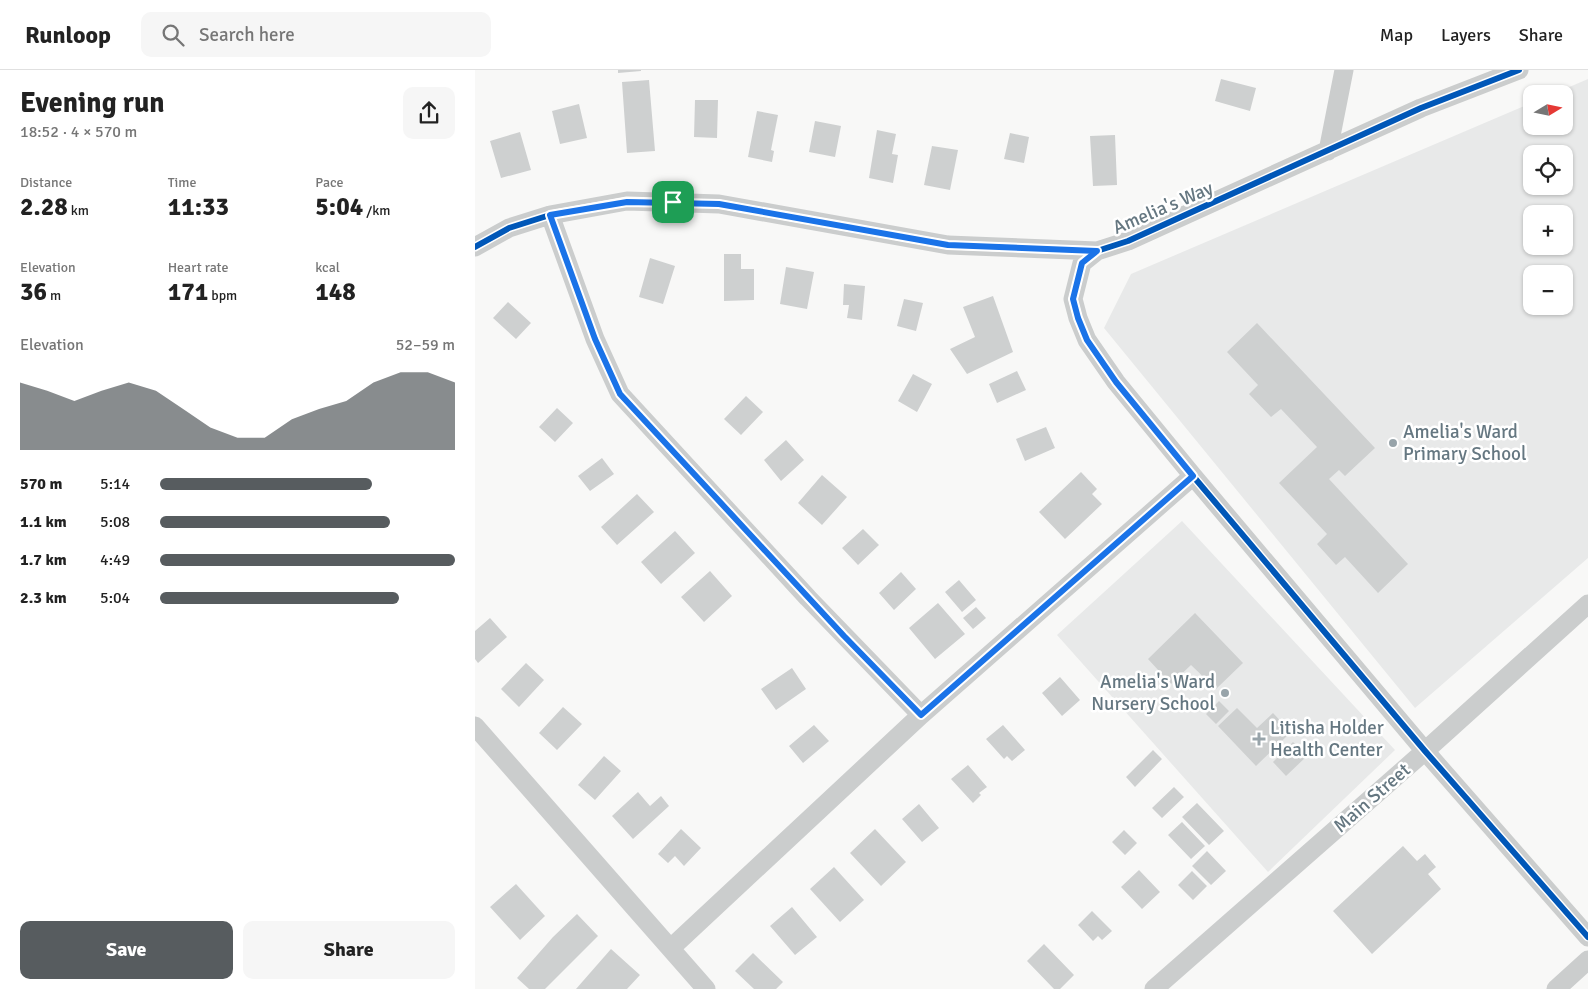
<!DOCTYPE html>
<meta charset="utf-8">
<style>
:root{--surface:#fff;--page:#f6f6f6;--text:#222;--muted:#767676;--line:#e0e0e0;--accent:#575c5f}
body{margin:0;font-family:Signika,sans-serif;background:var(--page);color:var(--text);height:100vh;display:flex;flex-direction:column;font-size:19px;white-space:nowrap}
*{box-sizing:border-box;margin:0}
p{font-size:16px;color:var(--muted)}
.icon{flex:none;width:28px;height:28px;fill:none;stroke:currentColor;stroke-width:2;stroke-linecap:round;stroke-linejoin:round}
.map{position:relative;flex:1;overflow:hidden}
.drawer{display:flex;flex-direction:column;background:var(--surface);width:475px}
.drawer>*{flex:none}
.needle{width:32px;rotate:80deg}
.fabs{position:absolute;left:1048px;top:15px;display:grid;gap:10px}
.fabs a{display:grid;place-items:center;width:50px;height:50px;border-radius:10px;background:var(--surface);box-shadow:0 1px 4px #0004;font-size:25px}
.pin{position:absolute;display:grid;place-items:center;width:42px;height:42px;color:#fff;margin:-21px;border-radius:10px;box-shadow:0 2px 8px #0006}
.round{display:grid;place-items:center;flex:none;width:52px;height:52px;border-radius:10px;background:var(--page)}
.overview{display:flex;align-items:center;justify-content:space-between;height:85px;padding:0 20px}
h1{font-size:28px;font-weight:800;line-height:38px}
.metrics{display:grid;grid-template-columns:repeat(3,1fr);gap:8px;height:85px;padding:5px 20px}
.metrics div{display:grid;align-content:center}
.metrics b{font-size:25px;font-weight:800}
.metrics small{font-size:14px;font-weight:400}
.metrics p{font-size:14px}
.chart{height:140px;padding:10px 20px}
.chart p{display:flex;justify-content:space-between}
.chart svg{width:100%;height:90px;margin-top:5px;fill:var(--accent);opacity:.7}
.action{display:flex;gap:10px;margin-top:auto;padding:10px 20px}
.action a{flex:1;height:58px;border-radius:10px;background:var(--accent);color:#fff;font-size:20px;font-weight:800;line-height:58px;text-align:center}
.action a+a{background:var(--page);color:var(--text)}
ul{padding:0 20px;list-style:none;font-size:16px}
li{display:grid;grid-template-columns:80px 60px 1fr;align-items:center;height:38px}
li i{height:12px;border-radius:6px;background:var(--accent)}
header{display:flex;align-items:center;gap:30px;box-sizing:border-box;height:70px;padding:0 25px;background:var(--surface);border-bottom:1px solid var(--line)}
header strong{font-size:24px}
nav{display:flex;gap:28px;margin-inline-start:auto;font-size:18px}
.search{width:350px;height:45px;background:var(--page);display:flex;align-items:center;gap:12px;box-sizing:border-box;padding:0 18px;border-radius:10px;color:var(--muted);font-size:19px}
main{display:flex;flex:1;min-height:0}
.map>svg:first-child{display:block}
.built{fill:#e8e9e9;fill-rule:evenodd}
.building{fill:#ced0d0}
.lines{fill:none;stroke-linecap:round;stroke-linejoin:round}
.street{stroke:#cbcdcd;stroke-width:19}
.cycleway-casing{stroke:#fff;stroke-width:9}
.cycleway{stroke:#0057b8;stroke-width:6}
.route-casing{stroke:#fff;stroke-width:10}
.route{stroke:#1a73e8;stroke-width:6}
.poi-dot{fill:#98a4aa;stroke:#fff;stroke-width:2}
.labels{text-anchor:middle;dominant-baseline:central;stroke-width:5;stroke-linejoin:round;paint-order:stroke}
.street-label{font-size:19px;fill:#657781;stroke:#fff}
.poi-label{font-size:19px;fill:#657781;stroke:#fff;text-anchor:start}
</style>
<header>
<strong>Runloop</strong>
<div class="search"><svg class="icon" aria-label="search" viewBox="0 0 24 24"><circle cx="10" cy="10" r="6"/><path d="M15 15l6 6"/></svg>Search here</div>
<nav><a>Map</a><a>Layers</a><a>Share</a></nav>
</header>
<main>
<section class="drawer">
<div class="overview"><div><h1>Evening run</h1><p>18:52 · 4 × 570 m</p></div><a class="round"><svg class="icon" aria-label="share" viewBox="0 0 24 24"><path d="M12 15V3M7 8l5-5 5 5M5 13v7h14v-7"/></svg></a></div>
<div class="metrics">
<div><p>Distance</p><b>2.28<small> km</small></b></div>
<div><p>Time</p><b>11:33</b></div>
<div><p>Pace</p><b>5:04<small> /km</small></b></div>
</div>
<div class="metrics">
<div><p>Elevation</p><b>36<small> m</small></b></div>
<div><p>Heart rate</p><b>171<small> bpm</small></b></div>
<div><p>kcal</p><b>148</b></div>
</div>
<div class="chart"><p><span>Elevation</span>52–59 m</p>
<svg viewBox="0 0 160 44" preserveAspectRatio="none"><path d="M0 44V11L10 15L20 20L30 15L40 11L50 15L60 24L70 33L80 38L90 38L100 29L110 24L120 20L130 11L140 6L150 6L160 11V44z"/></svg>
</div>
<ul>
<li><b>570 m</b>5:14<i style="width:72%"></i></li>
<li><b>1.1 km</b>5:08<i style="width:78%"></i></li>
<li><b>1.7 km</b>4:49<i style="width:100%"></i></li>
<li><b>2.3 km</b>5:04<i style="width:81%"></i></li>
</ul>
<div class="action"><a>Save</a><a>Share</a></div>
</section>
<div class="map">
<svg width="1113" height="919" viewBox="0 0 1113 919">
<rect width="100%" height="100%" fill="#f8f8f7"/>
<!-- built -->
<path class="built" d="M1113,9V488L940,638L629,258L656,204L1056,33V56H1089V24H1078ZM1056,84H1089V116H1056ZM1056,144H1089V176H1056ZM1056,204H1089V236H1056Z
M707,451L920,680L793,802L582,565Z"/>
<!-- building -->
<path class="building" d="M143,0H166V1L143,3Z
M746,9L781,18L775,41L740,31Z
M174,10L180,81L152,83L147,12Z
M220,30H243L242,68L219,67Z
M104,34L112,68L85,74L77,41Z
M282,41L303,45L296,80L299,81L297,92L273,87Z
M340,51L366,56L360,87L334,82Z
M402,60L421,64L417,84L423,85L418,113L394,108Z
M45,62L56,100L26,108L15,71Z
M535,63L554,67L549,93L529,89Z
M640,65L642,115L618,116L615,66Z
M457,76L483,80L475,120L449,115Z
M249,184H266V199H279V230L249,231Z
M175,188L200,196L188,234L164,227Z
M311,197L339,202L332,239L305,234Z
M369,214L390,216L387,250L372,248L374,235H368Z
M518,226L538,282L492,304L475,279L500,267L488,237Z
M429,229L448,233L441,261L422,256Z
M33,232L56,253L41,269L18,248Z
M782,253L900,378L870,406L864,400L854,409L933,494L903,523L870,487L861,495L842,474L852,464L804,413L842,377L806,339L796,347L774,324L783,315L752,282Z
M542,301L551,320L522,333L514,314Z
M438,304L457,314L442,342L423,331Z
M271,326L288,342L266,365L249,349Z
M82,338L98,353L80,372L64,357Z
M571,357L580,378L550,391L541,369Z
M311,370L329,390L306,411L289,390Z
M127,388L139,404L115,421L103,406Z
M606,402L622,419L617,424L627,434L590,469L564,442Z
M347,405L372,427L347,455L323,433Z
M162,424L179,442L142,475L126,457Z
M388,459L404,475L383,495L367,478Z
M200,461L220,483L186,514L166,492Z
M235,501L257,526L229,552L206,527Z
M426,502L441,519L419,540L404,523Z
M484,510L501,530L487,542L470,522Z
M463,533L490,564L460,589L434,558Z
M501,537L511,548L498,559L488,548Z
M720,543L768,593L741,619L716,595L696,614L673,589Z
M15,548L32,567L3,593L0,589V561Z
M51,593L69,610L44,637L26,619Z
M317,598L331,619L301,640L286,619Z
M585,607L605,630L587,646L567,623Z
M744,631L754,641L741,654L731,644Z
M88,637L107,654L82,680L64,663Z
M762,638L782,658L798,643L816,662L781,696L743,656Z
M339,655L354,671L328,693L314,676Z
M528,655L550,680L537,691L532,686L529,689L511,669Z
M818,672L832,686L811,706L798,692Z
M678,680L687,689L660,717L651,707Z
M129,686L146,701L120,730L103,715Z
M493,695L512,717L504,723L506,725L498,733L476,709Z
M699,717L709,727L687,748L677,738Z
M163,722L175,736L186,726L194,736L158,769L137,746Z
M722,733L749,761L734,775L707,747Z
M444,734L464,758L447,772L427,749Z
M707,752L730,776L716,789L693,765Z
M206,759L226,778L209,796L200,786L193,793L183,784Z
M400,759L431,792L406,816L375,783Z
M649,760L662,773L650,785L637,772Z
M928,776L942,791L950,784L961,797L953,804L966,819L897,884L858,841Z
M732,781L751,801L736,815L717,796Z
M359,797L389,830L365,852L335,819Z
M664,800L685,822L667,839L646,817Z
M717,801L732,816L718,830L703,815Z
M41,814L70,846L45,870L15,837Z
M317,837L342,867L320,885L295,856Z
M617,841L637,861L627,870L623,866L618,871L603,855Z
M102,844L123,866L70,919H54L42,908L78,867Z
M569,874L599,905L585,919H579L552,891Z
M136,879L165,905L152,919H101Z
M278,883L308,912L301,919H279L260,901Z"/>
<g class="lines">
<!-- street -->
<path class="street" d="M853,81L869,0
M75,145L120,269L145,324L333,528L446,645
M0,177L34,158L75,145L152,131L244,134L473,175L622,181L653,171L946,38L1044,0
M622,181L607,193L598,229L603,248L612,270L641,312L718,406L950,681L1113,867
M0,656L231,919
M196,878L446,645L718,406
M679,919L950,681L1113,534
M1081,919L1113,890"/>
<!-- cycleway casing -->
<g class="cycleway-casing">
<path id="cycleway" d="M0,177L34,158L75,145L152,131L244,134L473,175L622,181L653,171L946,38L1044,0
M622,181L607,193L598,229L603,248L612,270L641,312L718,406L950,681L1113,867"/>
</g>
<!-- cycleway -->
<use href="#cycleway" class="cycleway"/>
</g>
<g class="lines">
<!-- route casing -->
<g class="route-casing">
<path id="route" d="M152,132L244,134L473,175L622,181L607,193L598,229L603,248L612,270L641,312L718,406L446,645L369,566L145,324L120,269L75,145Z"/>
</g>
<!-- route -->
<use href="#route" class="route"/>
</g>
<!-- markers -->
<g class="poi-dot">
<circle cx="918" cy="373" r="5"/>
<circle cx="750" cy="623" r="5"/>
<path d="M781.5 661.5h5v5h5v5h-5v5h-5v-5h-5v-5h5z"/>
</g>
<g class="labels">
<!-- street labels -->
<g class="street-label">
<text transform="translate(688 138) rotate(-23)">Amelia's Way</text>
<text transform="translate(897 728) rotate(-41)">Main Street</text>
</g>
<!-- poi labels -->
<g class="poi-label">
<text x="928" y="362">Amelia's Ward<tspan x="928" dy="22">Primary School</tspan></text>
<text x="740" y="612" text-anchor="end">Amelia's Ward<tspan x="740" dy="22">Nursery School</tspan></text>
<text x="795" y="658">Litisha Holder<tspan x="795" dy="22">Health Center</tspan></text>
</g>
</g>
</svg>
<div class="fabs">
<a><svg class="needle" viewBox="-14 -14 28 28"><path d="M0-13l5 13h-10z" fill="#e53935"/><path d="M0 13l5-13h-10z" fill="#767676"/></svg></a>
<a><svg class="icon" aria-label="locate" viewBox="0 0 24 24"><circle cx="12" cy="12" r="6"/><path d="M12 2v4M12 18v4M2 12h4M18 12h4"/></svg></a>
<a>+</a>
<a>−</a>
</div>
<div class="pin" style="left:198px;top:132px;background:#1e9e55"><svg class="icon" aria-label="arrive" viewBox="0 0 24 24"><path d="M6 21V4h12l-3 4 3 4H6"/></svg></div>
</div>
</main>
